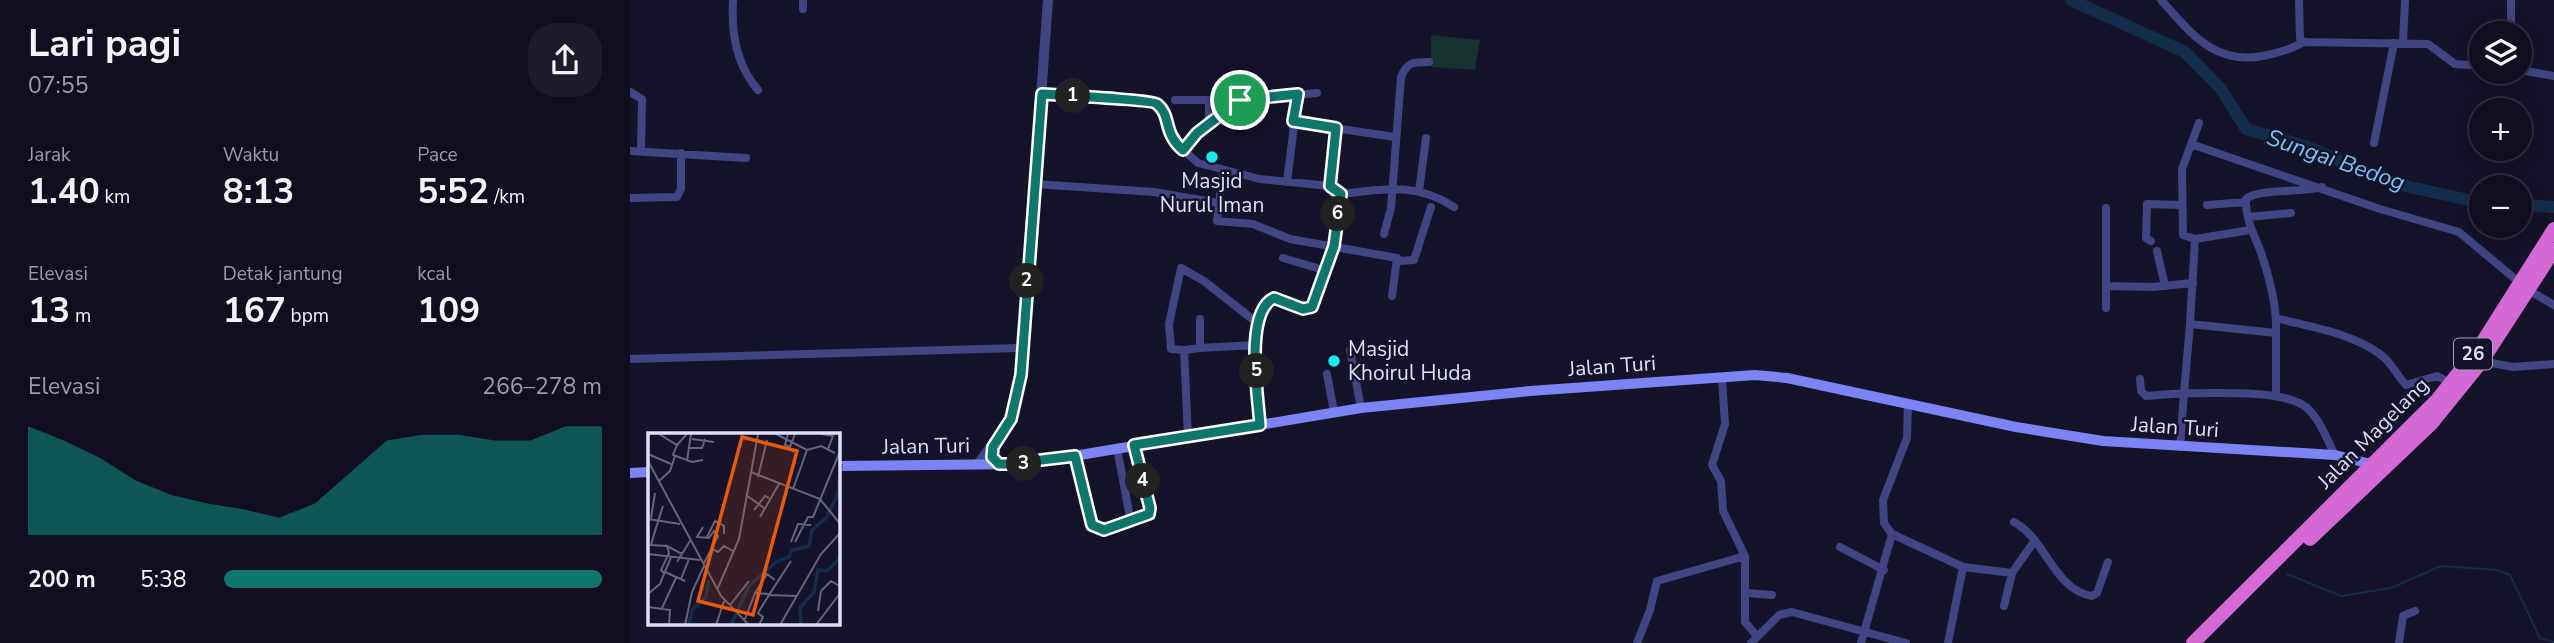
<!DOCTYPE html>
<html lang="id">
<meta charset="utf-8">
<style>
:root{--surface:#100e1f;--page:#1e1c2c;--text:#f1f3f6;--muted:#9c9ca4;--line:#302e3d;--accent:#0f766e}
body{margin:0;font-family:"Nunito Sans",sans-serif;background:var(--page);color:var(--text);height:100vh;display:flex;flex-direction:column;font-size:26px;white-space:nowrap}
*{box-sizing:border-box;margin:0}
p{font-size:23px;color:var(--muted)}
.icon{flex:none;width:38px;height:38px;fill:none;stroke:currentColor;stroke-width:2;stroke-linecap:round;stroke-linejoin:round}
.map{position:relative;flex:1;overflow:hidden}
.sheet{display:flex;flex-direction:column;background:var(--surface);width:630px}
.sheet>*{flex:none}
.buttons{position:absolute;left:1839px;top:21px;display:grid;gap:14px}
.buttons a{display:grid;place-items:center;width:63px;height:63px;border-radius:50%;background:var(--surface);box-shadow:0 4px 18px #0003,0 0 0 2px var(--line);font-size:35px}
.pin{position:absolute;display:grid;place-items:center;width:60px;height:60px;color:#fff;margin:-30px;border:4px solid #fff;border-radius:50%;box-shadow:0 2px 7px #0007}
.km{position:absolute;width:35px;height:35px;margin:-18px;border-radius:50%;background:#222;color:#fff;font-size:19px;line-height:35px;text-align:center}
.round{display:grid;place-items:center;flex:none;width:74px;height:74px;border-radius:28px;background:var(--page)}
.overview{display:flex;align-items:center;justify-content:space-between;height:119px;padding:0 28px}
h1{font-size:38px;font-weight:700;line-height:52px}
.stats{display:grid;grid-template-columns:repeat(3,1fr);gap:10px;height:119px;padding:7px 28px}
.stats div{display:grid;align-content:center}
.stats b{font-size:35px;font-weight:700}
.stats small{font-size:19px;font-weight:400}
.stats p{font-size:19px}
.chart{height:196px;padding:14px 28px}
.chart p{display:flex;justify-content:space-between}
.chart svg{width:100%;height:126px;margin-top:7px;fill:var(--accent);opacity:.7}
ul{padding:0 28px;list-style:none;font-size:23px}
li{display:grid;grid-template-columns:112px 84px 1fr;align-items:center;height:52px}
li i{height:18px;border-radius:9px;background:var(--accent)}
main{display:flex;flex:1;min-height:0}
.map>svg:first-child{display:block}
.green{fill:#16332f}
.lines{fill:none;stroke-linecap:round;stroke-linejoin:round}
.stream{stroke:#132e4d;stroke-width:2}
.river{stroke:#132e4d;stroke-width:12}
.minor{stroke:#424584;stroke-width:8}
.tertiary{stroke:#424584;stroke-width:10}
.secondary{stroke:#7c83f5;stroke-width:10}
.trunk{stroke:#d468d4;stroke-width:14}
.route-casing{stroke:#fff;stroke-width:14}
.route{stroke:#0f766e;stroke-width:9}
.poi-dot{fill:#19eaed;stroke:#151329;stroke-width:2.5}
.labels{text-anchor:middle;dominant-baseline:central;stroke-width:5;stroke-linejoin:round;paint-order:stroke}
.shield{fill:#151329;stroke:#a2a1bd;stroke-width:2}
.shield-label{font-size:19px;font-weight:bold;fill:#dfdefc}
.poi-label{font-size:21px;fill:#dfdefc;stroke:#151329}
.street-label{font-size:21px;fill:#dfdefc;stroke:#151329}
.water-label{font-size:23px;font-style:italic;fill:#74c4f4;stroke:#151329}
.inset-river{fill:none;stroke:#132e4d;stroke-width:3.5}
.inset-road{fill:none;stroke:#66647d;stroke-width:2}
.view{fill:#e8590c;fill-opacity:0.15;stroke:#e8590c;stroke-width:3.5}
.inset-edge{fill:none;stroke:#dfdefc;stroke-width:3.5}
</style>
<main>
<section class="sheet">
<div class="overview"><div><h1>Lari pagi</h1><p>07:55</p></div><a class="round"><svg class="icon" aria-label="share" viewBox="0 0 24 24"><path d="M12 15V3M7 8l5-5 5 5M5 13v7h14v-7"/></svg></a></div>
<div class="stats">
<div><p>Jarak</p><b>1.40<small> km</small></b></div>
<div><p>Waktu</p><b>8:13</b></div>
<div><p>Pace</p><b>5:52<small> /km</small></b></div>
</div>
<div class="stats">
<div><p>Elevasi</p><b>13<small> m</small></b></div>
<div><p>Detak jantung</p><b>167<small> bpm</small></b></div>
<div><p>kcal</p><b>109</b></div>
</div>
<div class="chart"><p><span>Elevasi</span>266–278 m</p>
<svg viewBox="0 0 160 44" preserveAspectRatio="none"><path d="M0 44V6L10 11L20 17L30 25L40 30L50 33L60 35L70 38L80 33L90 22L100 11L110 9L120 9L130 11L140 11L150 6L160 6V44z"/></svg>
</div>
<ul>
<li><b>200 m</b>5:38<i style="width:100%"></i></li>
</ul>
</section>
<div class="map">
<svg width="1924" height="643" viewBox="0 0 1924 643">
<rect width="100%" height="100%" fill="#151329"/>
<!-- green -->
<path class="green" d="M801,35L850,40L845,70L801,67Z"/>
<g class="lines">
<!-- stream -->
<path class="stream" d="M1657,574L1711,596L1761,588L1811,566L1867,570L1880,575L1910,638L1924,642"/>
<!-- river -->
<path class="river" d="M1441,0L1555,52L1591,89L1616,129L1678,147L1762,183L1852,203
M1890,205L1924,207"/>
<!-- minor -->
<path class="minor" d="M103,0C101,33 106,65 128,90
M1531,0C1561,33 1584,65 1633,56C1648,53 1660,50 1674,42
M1669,0L1670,39L1674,42L1798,44L1825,64L1852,66
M1881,0V33
M173,9V0
M1773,43L1775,0
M1890,70L1924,76
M0,92L12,99L11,151
M412,94L521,101L535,114L542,140L568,163L630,179L700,186L711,194C753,189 786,182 824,207
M545,100H579V123
M663,122L765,137
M1569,123L1552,169L1553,235L1565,239L1620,230
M1744,143L1764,43
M1561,144L1750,209L1829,232L1890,283
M553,150L567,133L610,100L687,93
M0,151L116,158
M593,171L587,221L623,224L660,239L767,258L762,296
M657,182L668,94
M405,184L524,192L588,203
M700,186L706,128
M789,191L796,138
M0,198L47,197L51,189V153
M1577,205L1616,202
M1618,217L1661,213
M754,234L761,208L771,77C777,62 783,62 799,62
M1521,241L1516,238L1517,204L1552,205
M1527,251L1535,286
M653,258L694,270
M769,261L784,260L801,207
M1476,286L1522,287L1563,283
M1900,291L1924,305
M1476,308V208
M1646,318C1679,327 1723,333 1751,355C1762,363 1767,376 1776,385L1807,376L1821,383
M570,319V348L626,345
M1560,324L1565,239
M1646,333C1647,310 1641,284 1634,262C1628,240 1615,223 1616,199C1629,188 1672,193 1692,187
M554,350L541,349L539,324L551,268L574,281L626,322
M720,350L731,408
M0,359L392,348
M1852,361L1883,367L1924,364
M697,374L704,412
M1092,378L1095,424L1082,465L1091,481L1093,511L1115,556V622L1126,635
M1510,379L1511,391L1516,396L1554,393L1560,324L1646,333V396
M1278,403L1277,438L1253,500L1254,523L1262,534L1333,567L1318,643
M630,425C628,396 614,312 644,298L672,309L682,307L704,246L711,194
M558,436L554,350L570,348
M1550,447L1554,393C1586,394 1645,389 1673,405C1688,414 1697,440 1705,455
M487,448L501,523
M445,455L462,525L474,530L518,514L520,508L504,445
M1384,522C1416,539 1424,590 1462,596L1467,593L1478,562
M1210,547L1254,570
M1333,567L1382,573
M1117,593L1142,595
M1374,606L1382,573L1405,540
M1007,643L1020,610L1027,581L1115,556
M1121,643L1149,615L1162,612L1276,643
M1231,643L1262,534
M1769,643L1773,616L1785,611"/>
<!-- tertiary -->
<path class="tertiary" d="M348,464L381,419L391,375L418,0"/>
<!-- secondary -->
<path class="secondary" d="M208,466L396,464L731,408L900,391L1125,375L1157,378L1386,427L1473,441L1705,455L1749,466
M0,473L19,472"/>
<!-- trunk -->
<path class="trunk" d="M1680,539L1801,424L1852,361L1924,250
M1563,643L1807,400L1852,343L1924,229"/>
</g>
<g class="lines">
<!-- route casing -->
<g class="route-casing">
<path id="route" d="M412,94C426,95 523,100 527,104C542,116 532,132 553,150L567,133L610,100L668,94L663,121L706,128L700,186L711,194L704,246L682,307L673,309L644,298C614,312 628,396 630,425L504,445L520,508L519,514L474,530L462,525L445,456L378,464H369L362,457L363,447L381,419L391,375Z"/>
</g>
<!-- route -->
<use href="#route" class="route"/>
</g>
<!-- markers -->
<g class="poi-dot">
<circle cx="582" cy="157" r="7"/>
<circle cx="704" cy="361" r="7"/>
</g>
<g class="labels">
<!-- shield labels -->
<rect class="shield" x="1824" y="338.5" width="38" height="31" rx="5"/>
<g class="shield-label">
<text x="1843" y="354">26</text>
</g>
<!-- poi labels -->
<g class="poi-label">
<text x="582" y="181">Masjid<tspan x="582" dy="24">Nurul Iman</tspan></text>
<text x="718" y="349" text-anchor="start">Masjid<tspan x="718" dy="24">Khoirul Huda</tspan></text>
</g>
<!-- street labels -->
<g class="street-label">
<text transform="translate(982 366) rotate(-4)">Jalan Turi</text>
<text transform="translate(1545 427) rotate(4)">Jalan Turi</text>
<text transform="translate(1743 433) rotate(-45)">Jalan Magelang</text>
<text transform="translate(296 446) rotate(-1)">Jalan Turi</text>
</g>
<!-- water labels -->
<g class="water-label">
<text transform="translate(1706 160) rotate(19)">Sungai Bedog</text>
</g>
</g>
<!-- overview -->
<g transform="translate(18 433)">
<rect width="192" height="192" fill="#151329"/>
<path class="inset-river" d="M41,192L44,177L58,164L61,147M83,192L101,153L128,129L141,124L144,117L161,113L164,97L178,85L190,61L193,31M153,192L152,175L166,159L170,137L179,138L193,124"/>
<path class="inset-road" d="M11,1L29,12L39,1M128,1L159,17M140,1L137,12L142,14L147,1M174,1L185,3L180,16M44,6L66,9M29,12L25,22L44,29L55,27M42,15H54L57,6M159,17L173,13L187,20M0,21L23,31M0,28L73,163L101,192M39,28L43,1M103,39L172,66L193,92M110,44L119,7M11,48L22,38L27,23M145,56L159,17M98,62L116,75M106,77L117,63L121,65M112,84L131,51M3,85L7,60M0,86L32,91M55,94L49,104L61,105L66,98L70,103L56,130M7,98L3,112L19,113M7,98L15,73M59,104L67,88L76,93V101M143,109L150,91L163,92M147,109L160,84H165L193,16M64,116L70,119L76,113L85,118M0,121L52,127M29,129L42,108M17,139L37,148M17,141L13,137L21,120L19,113L34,121M33,146L41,126M69,157L91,106L110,1M107,160L119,141L127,147M0,161L12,151L23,124M121,162L143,128M82,172L101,148M0,174L22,177L21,192M14,175L28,145M170,178L173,158L183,148L193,154M97,186L107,160L121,161M37,192L44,159L56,133M68,192L76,168M111,192L115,184L110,180L121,162L149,163M132,192L173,121L193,99M168,192L193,159"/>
<path class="view" d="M94,4L149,18L105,182L50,168Z"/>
<rect width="192" height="192" class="inset-edge"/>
</g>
</svg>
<div class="buttons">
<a><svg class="icon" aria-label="layers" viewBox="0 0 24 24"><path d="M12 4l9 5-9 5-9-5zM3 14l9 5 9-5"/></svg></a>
<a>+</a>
<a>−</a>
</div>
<div class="pin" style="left:610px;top:100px;background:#1e9e55"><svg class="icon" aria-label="arrive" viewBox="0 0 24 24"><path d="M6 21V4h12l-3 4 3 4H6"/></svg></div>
<b class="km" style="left:443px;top:96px">1</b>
<b class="km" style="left:397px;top:281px">2</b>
<b class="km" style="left:394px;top:464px">3</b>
<b class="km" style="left:513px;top:481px">4</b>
<b class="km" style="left:627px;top:371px">5</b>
<b class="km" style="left:708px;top:214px">6</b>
</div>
</main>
